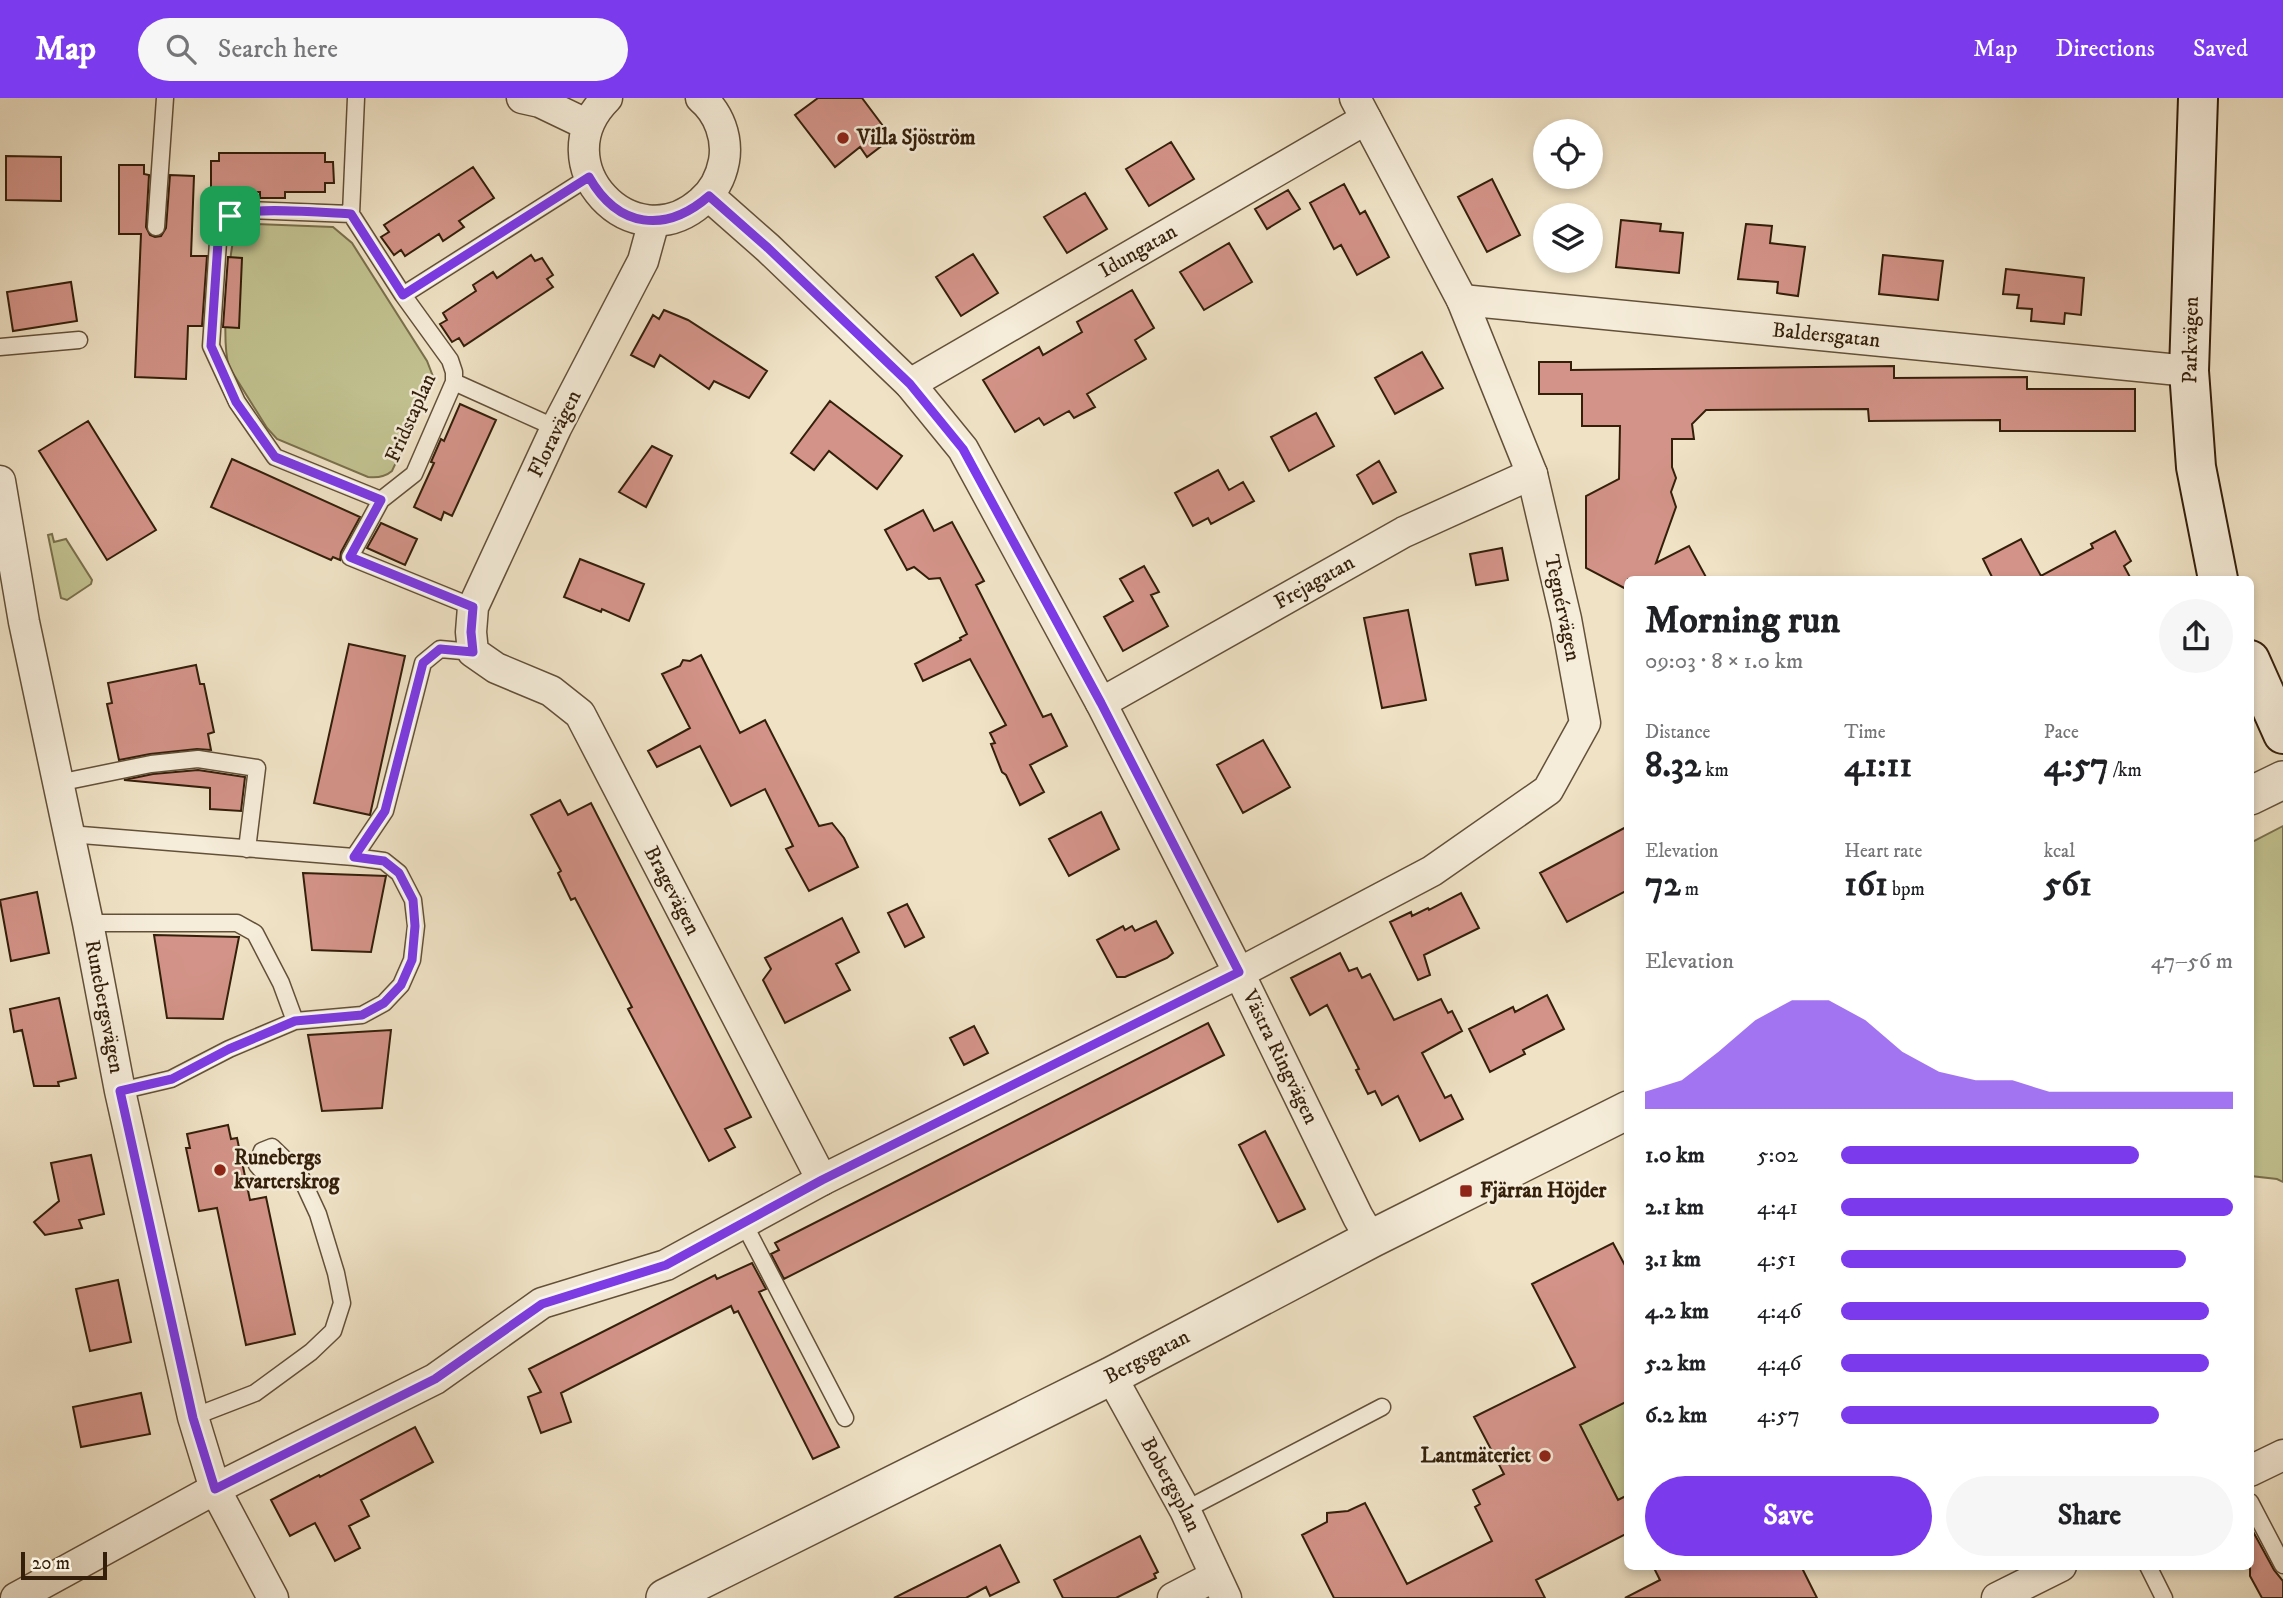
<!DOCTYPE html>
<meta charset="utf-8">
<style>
:root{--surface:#fff;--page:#f6f6f6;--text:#202124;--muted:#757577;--accent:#7c3aed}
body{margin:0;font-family:"IM FELL DW Pica",serif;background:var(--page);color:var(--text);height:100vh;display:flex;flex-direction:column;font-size:26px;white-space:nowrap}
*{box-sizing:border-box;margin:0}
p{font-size:23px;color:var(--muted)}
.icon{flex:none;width:38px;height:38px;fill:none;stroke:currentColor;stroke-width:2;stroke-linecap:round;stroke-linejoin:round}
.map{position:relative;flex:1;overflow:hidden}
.drawer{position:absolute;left:1624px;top:478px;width:630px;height:994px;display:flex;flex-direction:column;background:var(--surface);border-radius:10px;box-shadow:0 4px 10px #0003}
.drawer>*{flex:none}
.tools{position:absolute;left:1533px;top:21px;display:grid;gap:14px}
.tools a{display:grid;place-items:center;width:70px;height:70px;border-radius:50%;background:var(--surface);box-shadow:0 4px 10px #0003;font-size:35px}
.scale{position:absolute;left:21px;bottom:18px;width:86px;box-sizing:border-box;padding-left:7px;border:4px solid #341f0a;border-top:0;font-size:19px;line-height:24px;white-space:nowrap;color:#341f0a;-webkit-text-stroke:5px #f5ecd9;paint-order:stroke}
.pin{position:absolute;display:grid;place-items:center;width:60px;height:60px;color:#fff;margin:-30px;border-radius:14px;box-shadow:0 4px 10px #0006}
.round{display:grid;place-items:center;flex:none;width:74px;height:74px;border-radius:37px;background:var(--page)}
.overview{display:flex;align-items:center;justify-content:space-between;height:119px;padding:0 21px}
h1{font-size:38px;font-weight:700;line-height:52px}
.stats{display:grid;grid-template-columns:repeat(3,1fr);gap:10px;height:119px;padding:7px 21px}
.stats div{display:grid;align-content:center}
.stats b{font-size:35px;font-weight:700}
.stats small{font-size:19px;font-weight:400}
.stats p{font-size:19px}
.chart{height:196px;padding:14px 21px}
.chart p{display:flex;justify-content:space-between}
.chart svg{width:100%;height:126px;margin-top:7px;fill:var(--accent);opacity:.7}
.primary-button{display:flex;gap:14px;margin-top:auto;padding:14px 21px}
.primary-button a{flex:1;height:80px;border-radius:42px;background:var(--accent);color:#fff;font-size:28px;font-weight:700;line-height:80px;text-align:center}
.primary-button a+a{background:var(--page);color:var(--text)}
ul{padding:0 21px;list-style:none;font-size:23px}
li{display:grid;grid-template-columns:112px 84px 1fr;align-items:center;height:52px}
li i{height:18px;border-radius:9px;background:var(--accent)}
header{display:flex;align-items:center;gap:42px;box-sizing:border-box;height:98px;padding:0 35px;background:var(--accent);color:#fff}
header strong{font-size:33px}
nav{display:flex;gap:38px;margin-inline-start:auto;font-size:24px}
.search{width:490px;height:63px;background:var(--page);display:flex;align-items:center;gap:18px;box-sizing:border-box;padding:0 24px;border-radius:38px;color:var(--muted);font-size:26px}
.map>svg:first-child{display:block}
.green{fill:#c1c18f;stroke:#7a704c;stroke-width:2}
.building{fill:#d39388;stroke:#341f0a;stroke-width:2}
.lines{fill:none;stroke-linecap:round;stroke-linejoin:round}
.service-casing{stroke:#635039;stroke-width:19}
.minor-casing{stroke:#635039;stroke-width:33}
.tertiary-casing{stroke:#635039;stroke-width:40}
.secondary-casing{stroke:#341f0a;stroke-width:42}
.service{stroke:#f5ecd9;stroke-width:16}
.minor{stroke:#f5ecd9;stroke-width:30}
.tertiary{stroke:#f5ecd9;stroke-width:37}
.secondary{stroke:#f5ecd9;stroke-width:38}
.route-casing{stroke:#fff;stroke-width:14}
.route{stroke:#7c3aed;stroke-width:9}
.poi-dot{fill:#8f2418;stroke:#f5ecd9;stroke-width:2.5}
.labels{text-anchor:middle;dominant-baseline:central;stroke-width:5;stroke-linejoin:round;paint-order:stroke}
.poi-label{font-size:21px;font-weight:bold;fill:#341f0a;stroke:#f5ecd9;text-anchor:start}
.street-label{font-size:21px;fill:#341f0a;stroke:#f5ecd9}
</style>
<header>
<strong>Map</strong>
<div class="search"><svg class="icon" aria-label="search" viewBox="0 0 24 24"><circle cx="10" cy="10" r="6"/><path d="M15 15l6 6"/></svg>Search here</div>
<nav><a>Map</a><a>Directions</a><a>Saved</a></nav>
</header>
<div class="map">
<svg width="2283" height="1500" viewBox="0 0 2283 1500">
<rect width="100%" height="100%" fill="#efe2c5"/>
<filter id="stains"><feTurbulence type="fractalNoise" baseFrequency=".00286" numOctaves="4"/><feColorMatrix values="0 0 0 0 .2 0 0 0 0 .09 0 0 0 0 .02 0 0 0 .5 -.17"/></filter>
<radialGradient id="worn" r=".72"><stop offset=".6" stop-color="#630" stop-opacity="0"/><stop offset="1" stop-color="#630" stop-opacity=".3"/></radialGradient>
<!-- green -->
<path class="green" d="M256,126L333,129L352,145L427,263L434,281L433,286L392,373C385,379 377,380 368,379L277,341L267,330L229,269C221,242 228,172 233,143C237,132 245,128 256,126Z
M52,436L54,444L66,441L92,482L91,486L67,502L61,500L48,437Z
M2283,728V1084L2277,1081L2251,1078L2250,745Z
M1590,1298L1600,1317L1627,1303V1397L1618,1402L1570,1308Z"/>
<!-- building -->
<path class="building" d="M818,0H862L892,40L867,59L860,49L835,69L795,17Z
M1171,44L1194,81L1149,108L1126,71Z
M219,55H325V64H333L334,85H325V94H285V100H260V94H211V63H219Z
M6,58L61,59V103L6,102Z
M119,67H144V76L149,77L146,129L150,137L155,139L161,138L166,130L170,77L194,78L191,158H207L202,228H188L186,281L135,279L141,136H119Z
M473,69L494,100L459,123L464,129L443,143L439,136L405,158L401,152L394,157L381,139L389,134L384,127Z
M1492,81L1520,137L1487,154L1458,99Z
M1344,86L1360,116L1365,113L1389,159L1357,177L1341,147L1334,151L1310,105Z
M1288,92L1300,111L1267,131L1255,111Z
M1085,95L1107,131L1067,155L1044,119Z
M1621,122L1661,126L1660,133L1683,135L1679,175L1616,169Z
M1746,126L1772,128L1770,145L1805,149L1798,198L1777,195L1778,184L1738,181Z
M1229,145L1252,184L1204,212L1180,174Z
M973,156L998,195L961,218L936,179Z
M531,157L535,163L542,160L553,177L547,181L553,189L464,248L459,240L452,244L440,226L447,222L443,215L476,193L473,187L493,174L497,180Z
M1883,157L1943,163L1938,202L1879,196Z
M228,159L242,160L239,230L223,229Z
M2006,171L2084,180L2081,217L2065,215L2064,226L2031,223L2032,211L2017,210L2019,197L2003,196Z
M71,184L77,223L13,233L7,194Z
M1132,192L1154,230L1135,242L1146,261L1087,296L1095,309L1074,320L1069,313L1044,327L1039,320L1015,334L983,282L1039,249L1043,257L1082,234L1077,224Z
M664,212L688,222L767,273L749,300L714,283L709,291L660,257L654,269L631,257L653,217L659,221Z
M1422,254L1443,290L1395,316L1375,280Z
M1539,264H1571V272L1894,268V280L2027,279V291H2135V333H2000V322L1869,323L1868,311L1706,312L1692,326L1694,341H1672V369L1676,380L1671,394L1676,409L1656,465L1689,448L1707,481H1628V492L1586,470V398L1619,381L1620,328H1582V296H1539Z
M830,303L902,358L877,391L829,353L814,372L791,355Z
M460,306L496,322L452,418L444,414L441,422L414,409L434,365L431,364L441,341L444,343Z
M1316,315L1334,348L1289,373L1271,339Z
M88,323L156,432L107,462L39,353Z
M652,348L672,358L646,409L619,394Z
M232,361L360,419L341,454L340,462L333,459L331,462L211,409Z
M1379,363L1396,394L1373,406L1357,377Z
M1218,372L1229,392L1243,384L1254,403L1211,426L1208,420L1193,428L1175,395Z
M923,412L934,433L952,424L984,483L976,487L1043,619L1051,616L1067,648L1030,667L1044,694L1020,707L1006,677L1002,674L991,646L995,645L990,635L1006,627L970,561L923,583L915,566L961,542L960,540L967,536L940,480L929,481L914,469L907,472L885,432Z
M381,425L417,441L405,467L367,450Z
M2115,433L2131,463L2124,468L2131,481H1993L1983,461L2021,441L2041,478L2093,450L2091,446Z
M1502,450L1508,482L1476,487L1470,456Z
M580,461L644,486L629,523L602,511L601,514L564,499Z
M1144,468L1159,494L1151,497L1168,528L1123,553L1104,519L1133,503L1120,481Z
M1408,512L1426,602L1382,610L1364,520Z
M349,546L405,558L370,717L314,705Z
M701,557L740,635L765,622L819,728L832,725L844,740L858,769L809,793L786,751L793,748L765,691L731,708L700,648L657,669L648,653L690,630L662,576L680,568L683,562L690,563Z
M196,567L200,586H204L214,634L208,636L211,652L197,651L150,656L119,662L107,606L112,605L108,585Z
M1263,642L1290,689L1243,715L1217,667Z
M198,672L245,679L241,713L210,711V690L124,682L153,676Z
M560,702L568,717L591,705L751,1019L725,1031L735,1049L709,1063L628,911L632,909L575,800L571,802L558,775L561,773L531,717Z
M1101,714L1119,751L1069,778L1049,741Z
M1628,728V792L1567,824L1540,775Z
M303,775L386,778L371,854L312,852Z
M37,794L49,855L11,863L0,802Z
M1461,795L1479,830L1424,857L1430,877L1418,882L1390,824L1411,814L1412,818L1428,810L1429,812Z
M907,806L924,839L905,849L888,815Z
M842,820L859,854L836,866L850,892L785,925L763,882L771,871L765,860Z
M1156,823L1173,855L1167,860L1125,879H1117L1097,842L1123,828L1125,832L1132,828L1135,833Z
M154,837L239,839L223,921L167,920Z
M1340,855L1349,873L1357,870L1362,880L1370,876L1394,922L1441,901L1448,915L1452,913L1462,933L1422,955L1445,1000L1451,997L1463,1021L1420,1043L1398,998L1382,1007L1375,993L1368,996L1356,972L1359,971L1327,907L1310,917L1291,880Z
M1547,897L1564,931L1523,952L1525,956L1490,974L1469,931L1513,909L1515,914Z
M59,900L76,980L58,984L59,988H34L22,932L14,934L10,911Z
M1208,925L1224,957L784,1181L771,1156L779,1152L775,1145Z
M974,928L988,955L964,967L950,940Z
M391,932L382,1010L322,1013L308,937Z
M228,1027L231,1041L237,1040L250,1102L266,1099L295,1236L246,1247L217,1110L199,1113L186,1050H190L187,1036Z
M1265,1033L1305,1111L1278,1124L1239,1047Z
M91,1057L104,1116L79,1122L82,1130L45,1137L34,1124L59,1103L51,1065Z
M1613,1145L1628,1173V1303L1580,1327L1618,1402L1628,1397V1435L1536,1482L1545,1500H1334L1302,1437L1327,1424V1415L1348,1413L1365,1405L1407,1486L1492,1443L1475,1409L1480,1406L1473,1392L1504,1376L1474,1319L1575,1269L1532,1186Z
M752,1165L766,1191L759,1194L839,1349L813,1361L738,1213L734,1215L731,1208L561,1295L571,1324L541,1335L528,1299L541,1294L529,1271L715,1177L717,1181Z
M118,1182L131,1244L90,1253L76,1191Z
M141,1295L150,1336L81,1349L73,1309Z
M415,1329L433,1364L361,1402L369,1418L349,1428L360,1450L335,1463L315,1425L290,1438L271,1402L319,1377L320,1379Z
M2250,1428L2274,1472L2283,1483V1500H2262L2250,1478Z
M1140,1438L1158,1474L1154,1476L1156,1480L1116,1500H1063L1054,1482Z
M1000,1447L1019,1484L990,1498L986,1489L966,1500H894Z
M1653,1468H1801L1817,1500H1625L1660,1482Z"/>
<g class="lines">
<!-- service casing -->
<g class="service-casing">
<path id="service" d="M250,112L351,116L403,197L450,262L454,274V284L414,376L381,402L275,359L237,304L211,248L218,144C224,121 227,119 250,112Z
M351,116L356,0
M156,129L165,0
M403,197L589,79
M0,249L79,242
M454,284L556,330
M381,402L350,459L473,509
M58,685L151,666L198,661L257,670L247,751
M69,736L354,759L384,763L399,775L413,802L416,828L412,862L401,887L384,905L362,917L295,923L229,951L171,981L120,993
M354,759L385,713L423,565L440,551L473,554
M88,825H237L255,835L281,885L295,923
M744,1126L845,1320
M193,1319L255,1295L311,1254L333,1233L342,1205L336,1175L318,1116L299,1075L272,1049L262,1053L257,1067L265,1076L299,1075
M2250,1404L2283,1467
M1185,1412L1382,1309
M2148,1468L2164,1500"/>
</g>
<!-- minor casing -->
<g class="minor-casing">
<g id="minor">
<path d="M522,0L540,4L588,27"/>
<path d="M607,0C540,66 633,164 701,104C713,94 721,79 724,63C728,40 719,15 701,0"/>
<path id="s1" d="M709,98L768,150L910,286L963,351L1101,605L1239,875L1358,1119L1371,1141"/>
<path id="s2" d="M654,123L643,163L556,330L473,509L471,534L473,554L496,570L551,593L580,616L822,1082"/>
<path id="s3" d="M1462,202L2189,273"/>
<path id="s4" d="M910,286L1366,21"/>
<path id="s5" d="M0,383L24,524L88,825L120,993L193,1319L215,1391L273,1500"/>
<path id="s6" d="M1101,605L1404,434L1532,376"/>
<path id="s7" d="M1111,1278L1185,1412L1226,1500"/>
<path d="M2250,1373L2283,1357"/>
<path d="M16,1500L215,1391L435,1281L542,1205L666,1167L822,1082L1239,875L1432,773L1548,692L1585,625L1566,521L1532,376L1462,202L1355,0"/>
<path d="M1173,1500L1215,1478"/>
<path d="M1997,1500L2061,1468"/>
</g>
</g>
<!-- tertiary casing -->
<g class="tertiary-casing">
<g id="tertiary">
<path d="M2250,698L2283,682"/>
<path id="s8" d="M665,1500L1111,1278L1371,1141L1628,1012"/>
</g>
</g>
<!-- secondary casing -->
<g class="secondary-casing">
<path id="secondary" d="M2198,0L2189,273L2196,369L2218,481
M2250,562L2283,636"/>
</g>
<!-- service -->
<use href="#service" class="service"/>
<!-- minor -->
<use href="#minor" class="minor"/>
<!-- tertiary -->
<use href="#tertiary" class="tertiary"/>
<!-- secondary -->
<use href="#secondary" class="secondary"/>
</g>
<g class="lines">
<!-- route casing -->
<g class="route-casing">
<path id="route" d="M589,79C618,130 665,136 709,98L768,150L910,286L963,351L1101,605L1239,874L822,1082L666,1167L542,1206L435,1281L215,1391L193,1320L120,993L172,981L229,951L295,923L362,917L384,905L401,887L412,862L415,828L413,802L399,775L384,763L354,759L385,713L423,565L440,551L473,554L471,534L473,509L350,459L381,402L275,359L236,304L211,248L218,144C220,135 221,125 229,119C244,107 328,115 351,116L403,197Z"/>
</g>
<!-- route -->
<use href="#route" class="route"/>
</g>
<!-- markers -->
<g class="poi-dot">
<circle cx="843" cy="40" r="7"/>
<circle cx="220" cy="1072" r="7"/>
<rect x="1459" y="1086" width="14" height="14" rx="3.5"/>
<circle cx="1545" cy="1358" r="7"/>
</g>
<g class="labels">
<!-- poi labels -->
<g class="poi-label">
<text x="857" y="40">Villa Sjöström</text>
<text x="234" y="1060">Runebergs<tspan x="234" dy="24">kvarterskrog</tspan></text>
<text x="1480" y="1093">Fjärran Höjder</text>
<text x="1531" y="1358" text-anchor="end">Lantmäteriet</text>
</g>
<!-- street labels -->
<g class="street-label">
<text stroke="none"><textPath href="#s4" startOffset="264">Idungatan</textPath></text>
<text stroke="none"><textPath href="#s3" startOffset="366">Baldersgatan</textPath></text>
<text transform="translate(2191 242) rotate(-89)">Parkvägen</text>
<text transform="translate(411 320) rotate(-66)">Fridstaplan</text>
<text transform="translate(555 336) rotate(-64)">Floravägen</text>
<text stroke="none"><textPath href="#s6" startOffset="245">Frejagatan</textPath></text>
<text transform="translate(1562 510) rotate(78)">Tegnérvägen</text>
<text stroke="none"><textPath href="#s2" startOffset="796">Bragevägen</textPath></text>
<text stroke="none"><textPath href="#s5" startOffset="536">Runebergsvägen</textPath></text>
<text stroke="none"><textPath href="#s1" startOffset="1045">Västra Ringvägen</textPath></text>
<text stroke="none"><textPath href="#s8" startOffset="539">Bergsgatan</textPath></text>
<text stroke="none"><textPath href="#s7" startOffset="124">Bobergsplan</textPath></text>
</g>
</g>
<rect width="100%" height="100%" filter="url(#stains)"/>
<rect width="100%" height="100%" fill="url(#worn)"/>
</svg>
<div class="tools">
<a><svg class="icon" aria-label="locate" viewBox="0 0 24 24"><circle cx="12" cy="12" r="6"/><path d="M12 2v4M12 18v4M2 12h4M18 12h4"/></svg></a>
<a><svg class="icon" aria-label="layers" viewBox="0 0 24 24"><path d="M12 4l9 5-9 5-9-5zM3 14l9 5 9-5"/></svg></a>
</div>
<div class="scale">20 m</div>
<div class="pin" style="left:230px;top:118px;background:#1e9e55"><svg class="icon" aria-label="arrive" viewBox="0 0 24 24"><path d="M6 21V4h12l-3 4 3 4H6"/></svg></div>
<section class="drawer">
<div class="overview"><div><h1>Morning run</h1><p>09:03 · 8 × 1.0 km</p></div><a class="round"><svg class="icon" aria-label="share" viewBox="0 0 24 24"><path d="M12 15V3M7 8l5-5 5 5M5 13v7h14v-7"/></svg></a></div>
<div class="stats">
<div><p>Distance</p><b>8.32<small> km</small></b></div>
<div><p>Time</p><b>41:11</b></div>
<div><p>Pace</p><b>4:57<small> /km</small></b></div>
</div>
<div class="stats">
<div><p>Elevation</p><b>72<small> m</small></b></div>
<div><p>Heart rate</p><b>161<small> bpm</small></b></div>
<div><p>kcal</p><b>561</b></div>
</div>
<div class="chart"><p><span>Elevation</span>47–56 m</p>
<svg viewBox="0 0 160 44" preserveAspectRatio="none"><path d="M0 44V38L10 34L20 24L30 13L40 6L50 6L60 13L70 24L80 31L90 34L100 34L110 38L120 38L130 38L140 38L150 38L160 38V44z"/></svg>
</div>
<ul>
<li><b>1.0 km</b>5:02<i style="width:76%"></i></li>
<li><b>2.1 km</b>4:41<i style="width:100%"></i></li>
<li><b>3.1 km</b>4:51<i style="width:88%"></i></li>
<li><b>4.2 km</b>4:46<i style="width:94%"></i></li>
<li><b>5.2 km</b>4:46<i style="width:94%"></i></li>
<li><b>6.2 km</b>4:57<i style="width:81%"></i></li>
</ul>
<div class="primary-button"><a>Save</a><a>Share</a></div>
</section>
</div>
